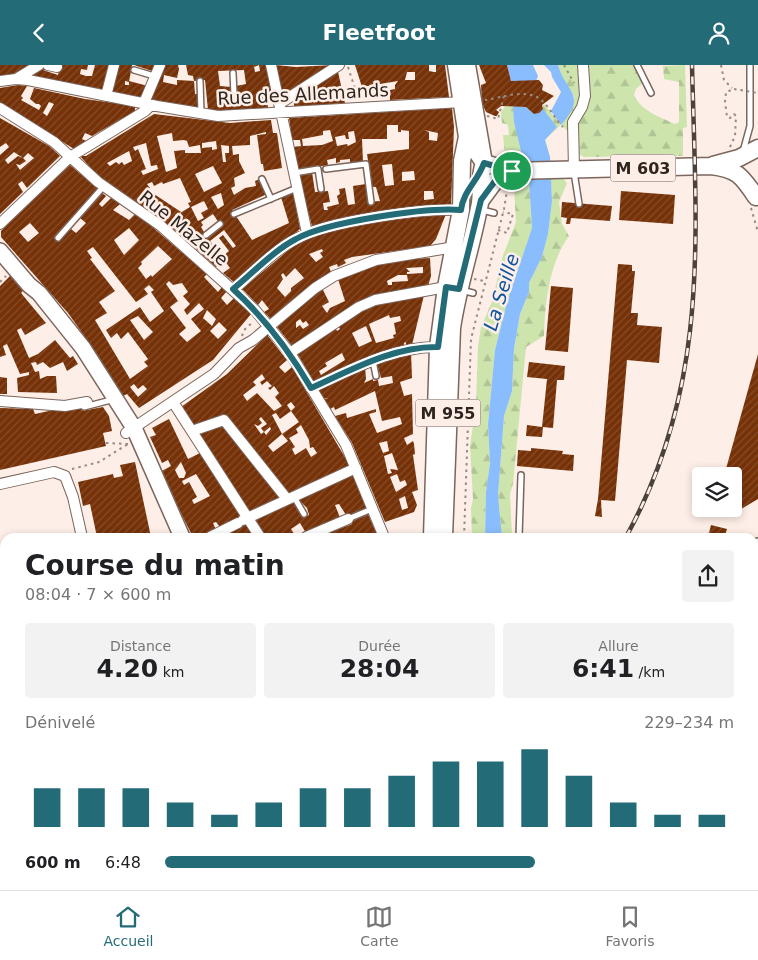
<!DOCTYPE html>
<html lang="fr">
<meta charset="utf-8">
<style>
:root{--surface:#fff;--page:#f2f2f2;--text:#202124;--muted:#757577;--line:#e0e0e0;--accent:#246b78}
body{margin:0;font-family:"DejaVu Sans",sans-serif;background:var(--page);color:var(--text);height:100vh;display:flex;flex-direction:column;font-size:19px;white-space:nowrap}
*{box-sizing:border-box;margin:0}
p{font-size:16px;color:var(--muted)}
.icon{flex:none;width:28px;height:28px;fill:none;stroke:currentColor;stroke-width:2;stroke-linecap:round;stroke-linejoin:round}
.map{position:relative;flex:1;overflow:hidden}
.sheet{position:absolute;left:0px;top:468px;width:759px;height:358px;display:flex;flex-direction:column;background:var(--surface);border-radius:15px 15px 0 0;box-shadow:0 2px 8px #0003}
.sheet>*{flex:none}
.fabs{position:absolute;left:692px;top:402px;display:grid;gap:10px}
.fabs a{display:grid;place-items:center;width:50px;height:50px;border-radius:5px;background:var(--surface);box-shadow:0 2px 8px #0003;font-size:25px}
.pin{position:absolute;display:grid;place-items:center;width:42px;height:42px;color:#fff;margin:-21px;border:2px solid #fff;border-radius:50%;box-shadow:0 1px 5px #0007}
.round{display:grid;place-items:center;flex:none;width:52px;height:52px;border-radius:5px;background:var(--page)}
.summary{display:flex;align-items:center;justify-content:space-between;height:85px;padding:0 25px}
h1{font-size:28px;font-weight:700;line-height:38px}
.stats{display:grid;grid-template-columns:repeat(3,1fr);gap:8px;height:85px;padding:5px 25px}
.stats div{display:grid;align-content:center;border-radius:5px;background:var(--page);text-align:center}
.stats b{font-size:25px;font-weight:700}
.stats small{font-size:14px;font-weight:400}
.stats p{font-size:14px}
.chart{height:140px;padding:10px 25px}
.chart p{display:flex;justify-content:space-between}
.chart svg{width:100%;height:90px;margin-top:5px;stroke:var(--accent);stroke-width:6}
ul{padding:0 25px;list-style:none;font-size:16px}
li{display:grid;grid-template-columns:80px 60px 1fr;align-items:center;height:38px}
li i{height:12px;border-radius:6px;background:var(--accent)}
header{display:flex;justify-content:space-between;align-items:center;height:65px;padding:0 25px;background:var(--accent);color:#fff;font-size:22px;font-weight:700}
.dock{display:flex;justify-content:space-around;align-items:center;height:70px;border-top:1px solid var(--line);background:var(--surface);font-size:14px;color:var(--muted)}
.dock a{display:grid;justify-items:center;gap:2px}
.dock .current{color:var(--accent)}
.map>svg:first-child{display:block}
.green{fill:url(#green-dots)}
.forest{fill:url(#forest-firs)}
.water{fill:#8abdfe}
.building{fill:url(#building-hatch);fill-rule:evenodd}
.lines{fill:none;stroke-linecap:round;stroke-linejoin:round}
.lane-casing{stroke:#7b655c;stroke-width:8}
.street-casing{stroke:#7b655c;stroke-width:12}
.secondary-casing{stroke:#7b655c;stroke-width:18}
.primary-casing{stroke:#7b655c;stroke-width:19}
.path{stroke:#968a85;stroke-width:2;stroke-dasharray:2.5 4;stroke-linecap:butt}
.lane{stroke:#fff;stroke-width:5}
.street{stroke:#fff;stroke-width:10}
.secondary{stroke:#fff;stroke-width:15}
.primary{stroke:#fff;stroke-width:16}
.rail-casing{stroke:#4c423d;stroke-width:4.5}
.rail{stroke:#fdeee7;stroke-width:2.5;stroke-dasharray:8;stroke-linecap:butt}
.path-bridge{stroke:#968a85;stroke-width:2;stroke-dasharray:2.5 4;stroke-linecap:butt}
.route-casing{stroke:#fff;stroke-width:10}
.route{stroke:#246b78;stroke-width:6}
.labels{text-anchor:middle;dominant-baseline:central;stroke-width:5;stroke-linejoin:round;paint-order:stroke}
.shield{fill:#fdeee7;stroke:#6c615c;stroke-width:1}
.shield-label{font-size:16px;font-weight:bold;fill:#2e2521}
.street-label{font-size:18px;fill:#2e2521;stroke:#fdeee7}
.water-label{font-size:19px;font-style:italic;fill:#1054a0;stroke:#fdeee7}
</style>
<header><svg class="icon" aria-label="back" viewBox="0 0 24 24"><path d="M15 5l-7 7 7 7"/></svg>Fleetfoot<svg class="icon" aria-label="person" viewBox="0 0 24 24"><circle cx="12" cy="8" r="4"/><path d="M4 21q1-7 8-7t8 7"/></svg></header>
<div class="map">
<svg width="758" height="825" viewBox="0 0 758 825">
<defs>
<pattern id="green-dots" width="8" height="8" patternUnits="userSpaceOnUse" patternTransform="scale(1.25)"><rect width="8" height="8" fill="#cde5ad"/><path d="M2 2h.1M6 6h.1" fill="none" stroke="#b0c495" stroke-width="1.8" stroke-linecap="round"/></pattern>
<pattern id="forest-firs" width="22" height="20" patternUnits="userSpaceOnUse" patternTransform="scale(1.25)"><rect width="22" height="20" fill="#cde5ad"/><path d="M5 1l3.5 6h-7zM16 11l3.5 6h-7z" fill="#b0c495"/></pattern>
<pattern id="building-hatch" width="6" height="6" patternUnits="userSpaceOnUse" patternTransform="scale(1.25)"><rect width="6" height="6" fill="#763107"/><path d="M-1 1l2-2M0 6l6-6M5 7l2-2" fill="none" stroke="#854d2b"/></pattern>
</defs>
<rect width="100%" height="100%" fill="#fdeee7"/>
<!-- green -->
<path class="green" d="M0,765L5,779V820H121L114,825H0Z"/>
<!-- forest -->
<path class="forest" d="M558,0H636L644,17L636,24L634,30C641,46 660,52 675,59L679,57V17L664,14L663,1L685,0L687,62L683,63V91L584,92L577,88L572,70L561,60L545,74L550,93L505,92L503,70H509L508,60L502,58L501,48L505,41L526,42L535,49L541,46L544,39L561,60L569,49L574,32L561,10Z
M550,100L567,118L559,137L562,159L569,171C549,198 545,238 544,271L526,282L513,419L510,429L512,472H502L498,430L504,351L512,326L514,284L520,249L529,227V218L542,192L548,169L552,136Z
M528,101L532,163L507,237L495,285L488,359L490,398L486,427L485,472H472L471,443L473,434L470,381L476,340L478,281L481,262L492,237L502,193L516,157L513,105Z"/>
<!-- water -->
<path class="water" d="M507,0H533L538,11L536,16H511Z
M544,0H558C566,28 588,29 561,60L551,46L561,27L552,12L551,7Z
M513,41L526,42L534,49L543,44L557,62L545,75L550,92L552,136L548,169L542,192L529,218V227L520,249L514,284L512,326L504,351L498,430L502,472H485L486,427L490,398L488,359L495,285L507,237L532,163L528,101L522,90L514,57Z"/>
<!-- building -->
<path class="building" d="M0,0H33L21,8L0,13Z
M60,0H88L87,5L81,4L80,9L86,11H92L95,0H111L103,27L27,12L37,3L58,10Z
M118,0H132L129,17L125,16V20H129V16L148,21L144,33L113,27L111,24Z
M134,0H154L152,6Z
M165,0H178L179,4L177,13L164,10L163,17L177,20V15L194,16L195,29H198L197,43L148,34Z
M186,0H259L254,2L255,7L260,6L259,0H267L273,32L267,34L268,43L237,46L208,45L205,15L194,16L193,11L188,10ZM244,5L246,19L236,21V30L224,31L223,26H231V22L220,21L218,6Z
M275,0L296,2L333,0L282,30Z
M355,0H429V6L434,7H436V0H445L449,32L390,35V25L395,24V20L398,16L362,22ZM407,7H415V15H405Z
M479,0H507L511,16L539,15L543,20L542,25L554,31L542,40L543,44L539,48L534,49L526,42L501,41L496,45L499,47L497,51H495L486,47L482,38L481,20L486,18Z
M338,7L345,38L294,42V35Z
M18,20L27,21L21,31L23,33L21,35L39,45L41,41L39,39H36L30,34L34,23L85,34L135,41V46L92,71L85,68L82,74L86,76L74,84L0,38V23ZM49,37L54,39L47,51L43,48Z
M452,43L454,62L451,140L350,153L312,161L298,110L312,107L315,127L328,126L330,137L323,138L324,145H328L327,142L339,139L337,131L340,129L339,124L345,123L348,140L355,139L353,121L366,119L368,137L380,136L376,122H372L367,89L409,84V66L401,65V67H398V60H387V74H362L363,97L350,99V94L340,95V97L336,98V93L327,95L328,100L297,105L293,82L301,81L300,75H292L289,53ZM330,65L333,76L322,80L303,81L302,74L323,70V66ZM424,65L438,68L437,76L429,75V67ZM354,66L356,77L348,81L347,79L337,81L335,72L345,70L346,74H349L348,67ZM392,99L394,120L385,121L382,100ZM414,106L415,115L402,116V107ZM424,126H433L434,134L424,135Z
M154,49L230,58L271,55L273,68H277L282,103L264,106L263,99H261L257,70L266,69V67L250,71V80L232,81L233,90L239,89V96L245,108L234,113L235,121L231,123L234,130L245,123L256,121L255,116L260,114L267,129L232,145L252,175L289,158L281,132L293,127L300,164L235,218L223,208L230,203L224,195L216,202L175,165L100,113L80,91H86ZM172,68L173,76L184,75L187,76L189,82L200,80L201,88H185V85L174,86L177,103L166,107L157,71ZM216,76L217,84L212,85V82L202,83V78ZM146,78L151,101L157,100L158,104L143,110L141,106L146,104L138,84L135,86L133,82ZM221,80L229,81V88H225L226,97H223ZM129,86L132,96L124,100L122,97L119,99L121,101L116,97L110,101L107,98ZM213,101L222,118L204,127L195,109ZM180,113L191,137L188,138L190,142L180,148L183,152L178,155L175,150L181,147L148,125L150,123L147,119L152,117L154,121L162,117L163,119ZM221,128L224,140L218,144L211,132ZM204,136L208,144L201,148L204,153L198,156L191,142ZM213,149L221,161L207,172L201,162L203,160L201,157ZM224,165L236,181L233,183L223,170L219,173L229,186L222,192L210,176Z
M0,53L49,81L60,91L27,123L22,116L18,119L23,127L0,149V90L9,82L6,78L0,82ZM14,87L23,93L18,91L8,99L5,95ZM28,88L34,93L20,105L16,99L20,100L26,96L23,93Z
M70,100L99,125L68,162L56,172L59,175L71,164L76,168L86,158L80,153L101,127L106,131L99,139L102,142L111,133L120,139L113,145L129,155L135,149L143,154L207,209L204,212L218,227L222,222L227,226L221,233L227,240L234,233L251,249L213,295L139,343L127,329L123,331L95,286L68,248L1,172V166ZM30,158L39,168L28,177L19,167ZM129,163L139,175L124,190L114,175ZM158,181L172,194L152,212L151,210L146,214L138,203L142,199L141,197ZM93,182L136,237L148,229L144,224L149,220L154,225L151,227L164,246L150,257L140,242L106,265L111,273L117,268L121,274L128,267L148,294L144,297L148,301L130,314L95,255L107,248L99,237L115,226L90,194L92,193L87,186ZM169,216L173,220L182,218L188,227L183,231L190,239L184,245L187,250L199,238L204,244L191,254L201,266L187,277L179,269L186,263L170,242L178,236L166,219ZM207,245L216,254L212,261L203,253ZM138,251L153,267L144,275L130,255ZM219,257L227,265L218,274L210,266ZM134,319L138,324L143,320L147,324L138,332L130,322Z
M621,126L675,130L673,159L619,155Z
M562,137L612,141L610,156L571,153L570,159H566L567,153L561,152Z
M446,149L436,174L430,181L352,192L344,195L346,198L338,202L337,199L329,202L331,207L313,218L271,254L264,247L269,244L262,235L258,240L242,224L298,177L317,169L388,155ZM322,184L323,186L320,188L323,192L316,197L309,189ZM295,203L304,213L291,223V226L285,232L277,223L283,214L281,210L283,208L286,212Z
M430,193L431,211L428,221L394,227L293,282L277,262L322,223L329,237L322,241L327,248L330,243L345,236L338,214L362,203L397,195ZM423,202V208L407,209V207H410L406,203ZM398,210H407L408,216L392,217V220H388L387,216L385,217ZM300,254L303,258L306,256L309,260L303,264L300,260L296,263V257Z
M618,199L632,200V206H635L631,248H638L637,260L662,262L659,298L627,295L615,436L601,435L602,452L595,451L598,434Z
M10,211L23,226L21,228L46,258L25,270L21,263L17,265L29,293L38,289L55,275L70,293L73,291L78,299L67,306L63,297L50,303L43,297L37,300L36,297L31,298L35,307L39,306L40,314L47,311H56L57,328L18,327L17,313L29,310V307L20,309L7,279L3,281L6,290L0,292V221Z
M551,221L573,223L568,287L545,285Z
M424,230L412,280L406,282V277L404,278V283L316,320L297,288L335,262L337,266L340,264L338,260L370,242ZM389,250L390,253L400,251L401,256L394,258L396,269L393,270L394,273L376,278L369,259ZM366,261L372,276L359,282L352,268ZM342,288L345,295L321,310L319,306L327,301L325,298Z
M269,268L268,271L287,295L279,302L285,308L292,302L350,401L288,429L224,349L194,362L181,342L227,309ZM262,309L265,314L260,317L262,320L267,316L272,321L268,323L270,325L274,321L279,328L275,332L282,341L274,346L257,328L247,336L243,330L256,320L253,317ZM291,337L295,342L291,346L299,357L282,369L288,376L273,387L268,381L282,369L272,350L276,348L280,354L291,346L287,340ZM261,352L267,359L261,363L264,367L270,362L271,364L266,370L264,367L261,369L254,359L258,361L262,358L259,354ZM301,360L309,375L310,383L313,382L317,388L311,392L306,383L295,390L292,384L295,382L289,373L298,368L296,364Z
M411,287L412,313L400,317L404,331L412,329L413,369L404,373L407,380L413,376L414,379L415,389L413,390L418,425L412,427L417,440L414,447L385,457L352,378L335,351L346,348L347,353L376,344V347L369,349L377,368L402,359L400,352L382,356L375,326L335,345L334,342L330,344L323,335L328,333L323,334L317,322L365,302L366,314L364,318L373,314V316L378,315L379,321L393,318L392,311L381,313L377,299ZM387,376L389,386L383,388L379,378ZM392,388L398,405L390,404L392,408L388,409L384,391ZM397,409L400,417L405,415L407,420L396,427L390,412ZM405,431L408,443L402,445L399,434Z
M758,289V434L731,450L712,444H734V411H724Z
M529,297L565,301L564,315H557L553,363L543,362L542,372L526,371L527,360L542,362L547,314L527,312Z
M0,312L7,313V329H0Z
M81,339L82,346L103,342L109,351L112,366L103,368L106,381L0,405V343L33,344L35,349Z
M169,354L188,394L200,388L254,472H228L216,457L213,458L217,467L207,472H193L160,407L171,401L168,395L162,398L150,372L156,370L152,363ZM181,397L186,408L184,413H179L175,405ZM196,409L210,431L194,439L192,435L197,432L189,417L184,420L182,416Z
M221,360L280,433L249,447L198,368Z
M531,383L563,386L562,389L574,390L573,406L517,401L518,385L531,386Z
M135,397L151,472H97L90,439L83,441L78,417L113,409L114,413L123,411L120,400Z
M353,409L367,445L348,453L339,439L335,440L341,455L306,468L300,458L291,464L296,472H265L254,456L293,437L303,453L309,450L307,443L298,434Z
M368,449L378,472H318L352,459L351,457Z
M711,460L727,464L725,471L708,472Z
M5,578V647L0,632V611L4,610L0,599V579Z
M0,655H4L5,658L3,668L5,676V732L0,734Z
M5,746V778L0,765V747Z
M618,820H632L634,825H620Z
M706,820H722L713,825H697Z"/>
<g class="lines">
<!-- lane casing -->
<g class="lane-casing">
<path id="lane" d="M637,0L651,28
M134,5L154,11
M233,8L234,30
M200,16L201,48
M744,83L750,61V0
M326,104L366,99L371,137
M574,107L579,139
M294,108L318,104L321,124
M262,114L271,134
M465,128L477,113
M482,145L494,148
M234,149L297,123
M206,170L220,159
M58,173L104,121
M461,225L473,228
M373,296L376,311
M84,342L115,334
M294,432L304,449
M348,454L372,444
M519,472L521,410
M38,820L39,825
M15,825L30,820"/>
</g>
<!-- street casing -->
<g class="street-casing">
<path id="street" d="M48,0L57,2
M271,0L307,168
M16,14L39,0
M0,16L16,14L28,15L157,41L218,51L462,37
M106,31L114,0
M144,38L160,0
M279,39L339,0
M0,43L54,77L98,117L161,161L255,245L290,288L346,380L384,472
M574,105L573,57L582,42L585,31L583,0
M0,159L70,92L145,46L151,40
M233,225C253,208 273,186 296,174C327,156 424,143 461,145
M290,288L359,242L375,235L446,222
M311,323C351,305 394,281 438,282
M0,336L65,341L87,337
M173,337L260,472
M192,366L224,355L287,434
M126,368L214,309L239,283L253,275L315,223L334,211L376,195L455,182
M0,419L54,407L65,411L73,432L82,472
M243,455L356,403
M210,472L238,458
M306,472L348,454
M0,540L5,539
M0,741L5,739
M569,820L570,825
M661,820L664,825"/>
</g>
<!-- secondary casing -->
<g class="secondary-casing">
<path id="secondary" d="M0,186L29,220L39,228L83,283L134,363L182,472
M754,483L758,481
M754,516L758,518"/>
</g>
<!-- primary casing -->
<g class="primary-casing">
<path id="primary" d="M456,0L467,72L484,98L512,106L711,101C737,104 742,111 756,132
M713,100L739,93L758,83
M481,135L495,116L512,106
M432,472L438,282L446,222L461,145L462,96L467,72
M444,472L452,263C458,222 471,184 479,143C483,128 478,113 484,98L467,0
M446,820V825
M485,820V825
M138,825L145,820
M163,825L170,820"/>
</g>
<!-- path -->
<path class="path" d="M564,0L574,18
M721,0L724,15L732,23
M348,2L358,33
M485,35C501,33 525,23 540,34C549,41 555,54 563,62
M487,51L498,54L504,31
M730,82L735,71L736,51L734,49L730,53L727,52L725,37L726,27L734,24
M751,143L758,167
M498,165L507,168L513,149L503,147
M474,214L484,216
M0,217L6,211
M242,271L244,265L253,257
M106,378L128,379
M72,404L99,397L128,379
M464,472L471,274L504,144L507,126L505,123
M754,552H758
M754,590L758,589
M754,606L758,621
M754,627L758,625
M754,648L758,649
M0,772L5,787
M0,800L5,798
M74,820L76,825
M613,820L615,825
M636,820L638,825
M119,825L126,820
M645,825L651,821"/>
<!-- lane -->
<use href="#lane" class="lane"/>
<!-- street -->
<use href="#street" class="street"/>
<!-- secondary -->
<use href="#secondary" class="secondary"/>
<!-- primary -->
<use href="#primary" class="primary"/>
<!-- rail casing -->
<g class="rail-casing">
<path id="rail" d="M626,472C711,318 696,169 692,0
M353,825L357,820
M378,825L381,820"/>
</g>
<!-- rail -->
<use href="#rail" class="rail"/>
<!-- path-bridge -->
<path class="path-bridge" d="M734,24L758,28"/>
</g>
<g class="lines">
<!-- route casing -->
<g class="route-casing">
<path id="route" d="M484,98L512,106L495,116L481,135L459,224L446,222L438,282C394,281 351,305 311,323C290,287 265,253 233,224C253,208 273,186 296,174C326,157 426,142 461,145C463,126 478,116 484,98Z"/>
</g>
<!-- route -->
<use href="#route" class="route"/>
</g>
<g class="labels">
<!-- shield labels -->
<g class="shield">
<rect x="610.5" y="89.5" width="65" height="27" rx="4"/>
<rect x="415.5" y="334.5" width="65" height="27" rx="4"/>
</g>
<g class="shield-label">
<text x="643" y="103">M 603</text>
<text x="448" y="348">M 955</text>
</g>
<!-- street labels -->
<g class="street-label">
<text transform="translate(303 29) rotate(-3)">Rue des Allemands</text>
<text transform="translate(184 163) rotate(39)">Rue Mazelle</text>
</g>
<!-- water labels -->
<g class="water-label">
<text transform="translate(501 227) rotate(-73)">La Seille</text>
</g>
</g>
</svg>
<div class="fabs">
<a><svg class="icon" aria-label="layers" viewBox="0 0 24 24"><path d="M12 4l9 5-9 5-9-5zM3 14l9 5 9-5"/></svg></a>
</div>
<div class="pin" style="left:512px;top:106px;background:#1e9e55"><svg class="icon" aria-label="arrive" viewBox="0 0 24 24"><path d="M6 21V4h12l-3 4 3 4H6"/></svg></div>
<section class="sheet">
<div class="summary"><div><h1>Course du matin</h1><p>08:04 · 7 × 600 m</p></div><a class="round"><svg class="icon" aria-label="share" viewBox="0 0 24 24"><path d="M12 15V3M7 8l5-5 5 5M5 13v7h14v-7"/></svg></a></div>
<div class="stats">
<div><p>Distance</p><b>4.20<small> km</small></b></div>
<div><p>Durée</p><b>28:04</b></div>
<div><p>Allure</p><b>6:41<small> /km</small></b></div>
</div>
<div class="chart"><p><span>Dénivelé</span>229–234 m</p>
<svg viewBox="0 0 160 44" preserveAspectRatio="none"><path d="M5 44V25M15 44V25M25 44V25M35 44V32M45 44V38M55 44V32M65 44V25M75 44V25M85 44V19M95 44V12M105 44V12M115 44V6M125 44V19M135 44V32M145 44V38M155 44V38"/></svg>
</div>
<ul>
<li><b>600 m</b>6:48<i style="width:65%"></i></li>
</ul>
</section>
</div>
<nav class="dock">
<a class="current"><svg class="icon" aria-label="home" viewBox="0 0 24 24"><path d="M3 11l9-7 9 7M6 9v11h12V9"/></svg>Accueil</a>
<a><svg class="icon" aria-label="map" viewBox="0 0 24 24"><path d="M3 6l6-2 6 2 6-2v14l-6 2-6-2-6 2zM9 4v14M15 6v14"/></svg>Carte</a>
<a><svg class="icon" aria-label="saved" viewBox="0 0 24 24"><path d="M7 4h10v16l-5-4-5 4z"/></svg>Favoris</a>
</nav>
